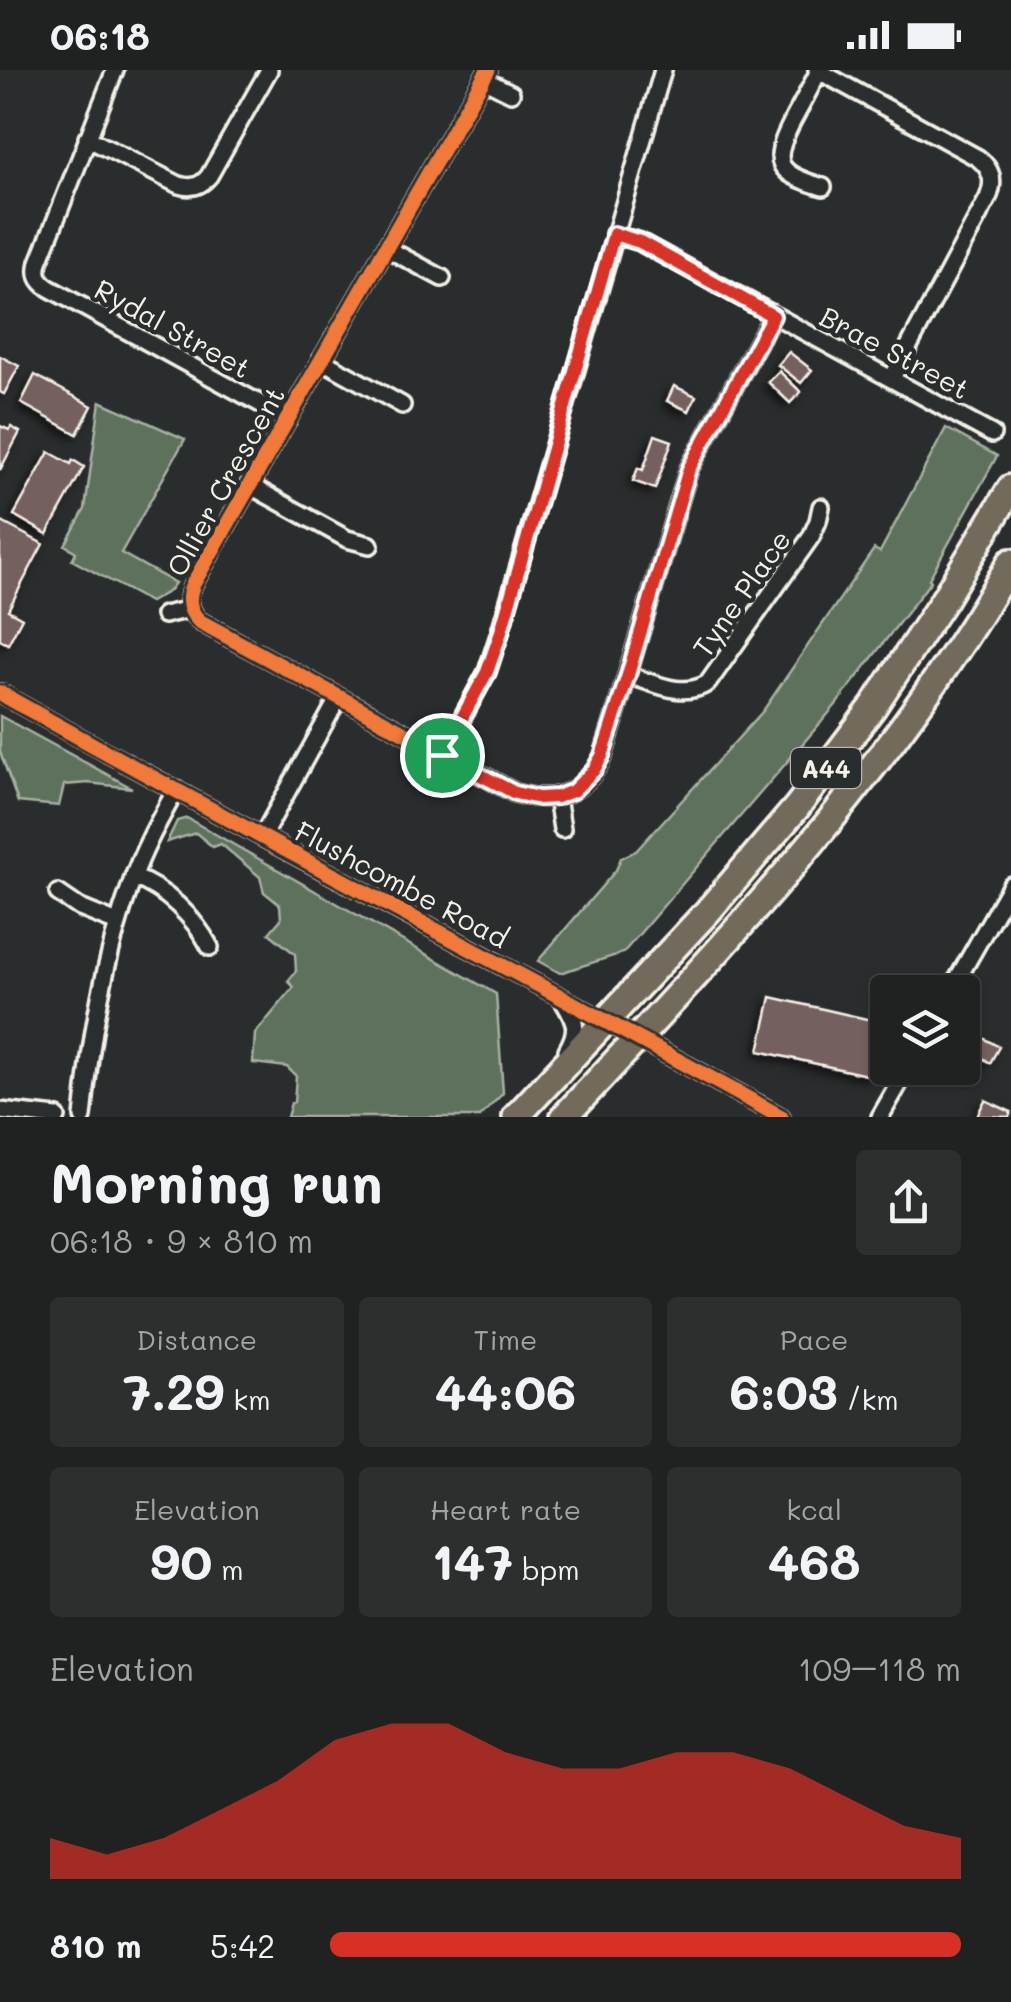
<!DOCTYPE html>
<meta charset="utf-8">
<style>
:root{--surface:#202222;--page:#2d2f2f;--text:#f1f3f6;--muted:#a2a4a5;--line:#3d3f40;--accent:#d93025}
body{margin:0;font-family:Mali,sans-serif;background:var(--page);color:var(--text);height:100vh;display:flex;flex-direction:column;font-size:38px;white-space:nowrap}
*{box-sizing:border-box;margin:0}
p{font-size:32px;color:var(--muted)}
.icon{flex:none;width:55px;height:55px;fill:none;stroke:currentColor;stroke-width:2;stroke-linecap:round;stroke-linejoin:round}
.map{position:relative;height:1047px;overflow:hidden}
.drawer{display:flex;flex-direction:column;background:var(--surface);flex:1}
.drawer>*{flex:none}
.tools{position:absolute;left:870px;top:905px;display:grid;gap:20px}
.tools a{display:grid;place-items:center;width:110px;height:110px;border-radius:10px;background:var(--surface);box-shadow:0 2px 8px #0004,0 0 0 2px var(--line);font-size:50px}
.pin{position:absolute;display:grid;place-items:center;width:85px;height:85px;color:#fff;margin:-42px;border:5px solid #fff;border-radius:50%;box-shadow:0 2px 10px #0007}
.round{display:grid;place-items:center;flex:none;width:105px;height:105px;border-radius:10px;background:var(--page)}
.summary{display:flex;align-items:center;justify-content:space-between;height:170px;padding:0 50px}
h1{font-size:55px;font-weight:700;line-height:75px}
.stats{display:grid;grid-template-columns:repeat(3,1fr);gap:15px;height:170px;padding:10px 50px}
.stats div{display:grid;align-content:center;border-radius:10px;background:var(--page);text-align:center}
.stats b{font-size:50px;font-weight:700}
.stats small{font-size:28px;font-weight:400}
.stats p{font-size:28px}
.chart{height:280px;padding:20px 50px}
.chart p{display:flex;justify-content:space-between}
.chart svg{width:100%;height:180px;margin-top:10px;fill:var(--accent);opacity:.7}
ul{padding:0 50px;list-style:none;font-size:32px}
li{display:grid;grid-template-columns:160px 120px 1fr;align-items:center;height:75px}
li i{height:25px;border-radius:12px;background:var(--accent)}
.status{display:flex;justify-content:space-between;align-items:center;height:70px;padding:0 50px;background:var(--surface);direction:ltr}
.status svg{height:28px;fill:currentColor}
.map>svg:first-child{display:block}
.green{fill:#5d715b;stroke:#a8b1a2;stroke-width:2.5}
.building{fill:#746060;stroke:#f4f1e8;stroke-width:2.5;filter:url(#shadow)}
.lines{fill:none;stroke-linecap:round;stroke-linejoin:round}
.minor-casing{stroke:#f4f1e8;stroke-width:22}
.highway-casing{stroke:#f4f1e8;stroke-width:32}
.minor{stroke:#2a2d2e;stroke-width:15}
.highway{stroke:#726b5a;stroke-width:25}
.cycleway-casing{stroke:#2a2d2e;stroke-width:21}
.cycleway{stroke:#f17a3a;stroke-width:15}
.route-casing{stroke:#fff;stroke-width:20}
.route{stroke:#d93025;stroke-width:12}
.labels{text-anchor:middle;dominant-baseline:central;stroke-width:9;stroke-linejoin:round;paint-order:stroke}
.shield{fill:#2a2d2e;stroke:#b7b6b0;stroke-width:2.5}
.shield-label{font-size:25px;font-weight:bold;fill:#f4f1e8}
.street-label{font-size:28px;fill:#f4f1e8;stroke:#2a2d2e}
</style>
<div class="status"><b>06:18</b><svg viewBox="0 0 49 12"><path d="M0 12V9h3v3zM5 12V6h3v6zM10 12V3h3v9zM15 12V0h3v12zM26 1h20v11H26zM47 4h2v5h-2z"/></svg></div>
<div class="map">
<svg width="1011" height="1047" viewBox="0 0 1011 1047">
<defs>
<filter id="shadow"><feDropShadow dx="-4.5" dy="4.5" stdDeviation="5" flood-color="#0009"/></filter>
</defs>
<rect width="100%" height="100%" fill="#2a2d2e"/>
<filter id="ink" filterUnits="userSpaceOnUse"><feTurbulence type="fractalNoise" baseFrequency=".01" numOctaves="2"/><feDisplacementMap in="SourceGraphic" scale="20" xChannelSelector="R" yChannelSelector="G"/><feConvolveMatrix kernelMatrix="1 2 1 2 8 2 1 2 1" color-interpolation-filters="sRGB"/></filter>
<g filter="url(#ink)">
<!-- green -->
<path class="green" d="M100,331L185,369L121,483L175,513L169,521L150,532L72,490L76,482L65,475L85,439Z
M946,358L997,386L929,509L931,511L835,636L623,883L560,903L538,891L616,800L621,788L636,781L763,641L874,479L880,482Z
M0,646L132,718L88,713L64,715L59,736L18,732L0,682Z
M187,748L496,924L503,1023L480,1047H287L291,1033L294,1032L296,1006L287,997L253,993L255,964L294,917L288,911L296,901L295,884L269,863L281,849L280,835L264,822L260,807L221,774L213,777L196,763L167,772L177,751Z"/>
<!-- building -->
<path class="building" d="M789,282L812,300L801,313L778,295Z
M0,286L19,296L4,324L0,322Z
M779,301L801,322L790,333L768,312Z
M35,305L92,336L77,364L21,333Z
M674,316L696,326L689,341L667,331Z
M0,356L9,360L11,357L20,362L0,400Z
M655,365L672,371L655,419L633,411L638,398L643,400Z
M49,382L71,394L73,390L84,397L47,464L14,445Z
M0,451L43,474L8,540L22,548L8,574L0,570Z
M771,927L884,953L871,1006L759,981Z
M978,965L999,977L990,993L983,988L975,1002L965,997L973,982L969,980Z
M985,1030L1011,1042L1009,1047L977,1046Z"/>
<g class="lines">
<!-- minor casing -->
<g class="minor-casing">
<path id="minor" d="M115,0L39,192C36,204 38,211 49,218L288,349
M488,0L193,514C187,528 188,540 199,551L515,723C554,734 585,725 603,686L689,399L773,245
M817,0L978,88C992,99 995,112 988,128L892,308
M819,1C810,18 802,34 793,50C770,94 776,103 823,117
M483,9L511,23
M87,68L179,115C192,119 201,116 209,106L269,0
M614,164L640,172L992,364
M386,178L442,208
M321,290L402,335
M249,415L347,469L370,475
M164,545L190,539
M628,605C654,613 683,629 708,613L811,467L818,451L821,437
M0,623C258,769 522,903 781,1047
M442,685L487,602L499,565L663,0
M557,727L562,759
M262,767L338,629
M133,807C166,819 194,847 210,877
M58,823L80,838L117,853
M950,922L1011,815
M562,929C575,950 580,958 567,980
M0,1041L57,1047
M83,1047C91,966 104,888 132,811C143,779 160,749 176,720
M880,1047L908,998"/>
</g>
<!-- highway casing -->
<g class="highway-casing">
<path id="highway" d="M516,1047L708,841L797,737L873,637L943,531L1011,418
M564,1047C727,873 892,699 1011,492"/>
</g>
<!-- minor -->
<use href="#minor" class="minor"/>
<!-- highway -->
<use href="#highway" class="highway"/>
<!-- cycleway casing -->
<g class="cycleway-casing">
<path id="cycleway" d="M488,0L193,514C187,528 188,540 199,551L515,723C554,734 585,725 603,686L689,399L773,245
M0,623C258,769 522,903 781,1047"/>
</g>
<!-- cycleway -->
<use href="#cycleway" class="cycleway"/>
</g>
</g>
<g class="lines" filter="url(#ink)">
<!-- route casing -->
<g class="route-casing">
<path id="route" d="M614,164L640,172L773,246L689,399L628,605L602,686L594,700L573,721L557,727L539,728L515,723L442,685L487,602L500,565Z"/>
</g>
<!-- route -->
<use href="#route" class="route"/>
</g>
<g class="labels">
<!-- shield labels -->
<rect class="shield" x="791" y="678" width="70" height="40" rx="8"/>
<g class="shield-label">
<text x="826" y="698">A44</text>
</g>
<!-- street labels -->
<g class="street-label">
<text transform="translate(173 258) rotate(29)">Rydal Street</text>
<text transform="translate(895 282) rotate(28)">Brae Street</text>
<text transform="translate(225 411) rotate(-61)">Ollier Crescent</text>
<text transform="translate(741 523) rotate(-55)">Tyne Place</text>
<text transform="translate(402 814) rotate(28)">Flushcombe Road</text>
</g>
</g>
</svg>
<div class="tools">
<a><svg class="icon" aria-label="layers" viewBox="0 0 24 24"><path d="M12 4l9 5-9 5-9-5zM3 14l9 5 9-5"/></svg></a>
</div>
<div class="pin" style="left:442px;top:685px;background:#1e9e55"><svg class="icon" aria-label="arrive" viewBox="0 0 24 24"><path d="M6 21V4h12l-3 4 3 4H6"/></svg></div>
</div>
<section class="drawer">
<div class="summary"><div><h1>Morning run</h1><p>06:18 · 9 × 810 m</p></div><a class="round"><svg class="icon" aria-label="share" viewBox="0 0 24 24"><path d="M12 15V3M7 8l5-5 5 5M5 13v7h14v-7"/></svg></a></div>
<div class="stats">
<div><p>Distance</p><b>7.29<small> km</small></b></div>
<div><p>Time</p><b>44:06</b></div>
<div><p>Pace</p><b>6:03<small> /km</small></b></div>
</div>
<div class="stats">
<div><p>Elevation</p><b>90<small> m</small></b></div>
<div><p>Heart rate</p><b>147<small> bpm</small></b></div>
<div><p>kcal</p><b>468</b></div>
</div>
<div class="chart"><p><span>Elevation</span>109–118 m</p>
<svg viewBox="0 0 160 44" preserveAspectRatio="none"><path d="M0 44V34L10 38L20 34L30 27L40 20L50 10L60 6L70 6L80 13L90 17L100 17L110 13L120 13L130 17L140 24L150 31L160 34V44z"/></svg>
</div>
<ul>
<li><b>810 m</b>5:42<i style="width:100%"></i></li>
</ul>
</section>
